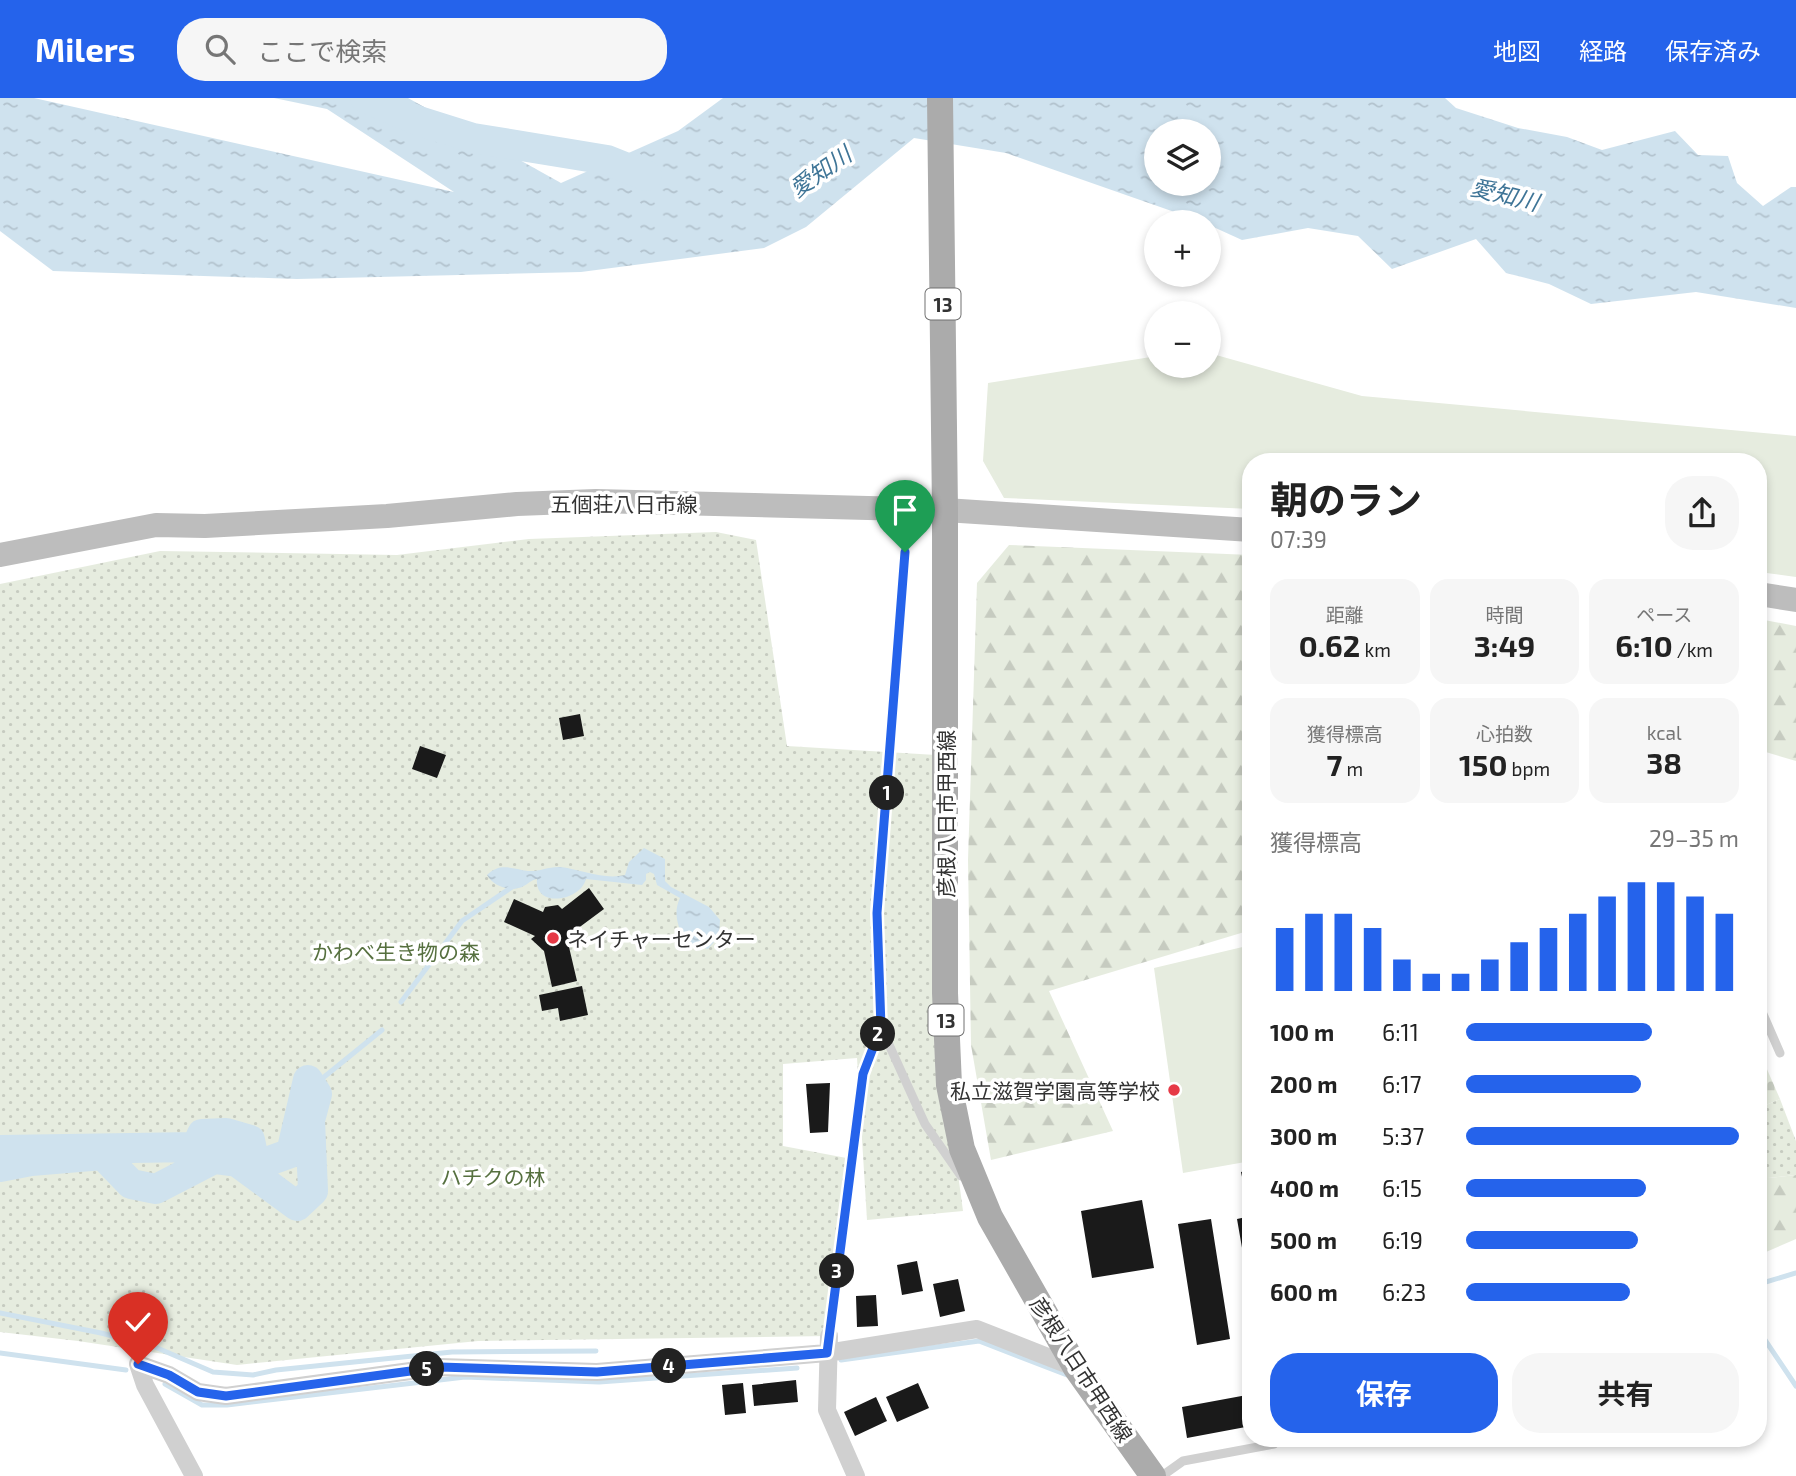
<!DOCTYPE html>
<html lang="ja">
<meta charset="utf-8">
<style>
:root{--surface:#fff;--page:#f6f6f6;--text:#222;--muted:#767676;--accent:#2563eb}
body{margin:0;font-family:"Exo 2","Noto Sans JP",sans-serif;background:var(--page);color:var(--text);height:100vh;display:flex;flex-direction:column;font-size:26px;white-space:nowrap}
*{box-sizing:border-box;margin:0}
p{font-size:23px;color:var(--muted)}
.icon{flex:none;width:38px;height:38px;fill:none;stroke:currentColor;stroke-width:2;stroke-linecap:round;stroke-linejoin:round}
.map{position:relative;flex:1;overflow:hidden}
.panel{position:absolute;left:1242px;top:355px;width:525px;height:994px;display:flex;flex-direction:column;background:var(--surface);border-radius:28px;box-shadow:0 4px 10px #0003}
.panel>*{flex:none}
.fabs{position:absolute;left:1144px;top:21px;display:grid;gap:14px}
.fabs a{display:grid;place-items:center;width:77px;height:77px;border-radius:50%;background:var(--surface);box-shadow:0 4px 10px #0003;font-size:35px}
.pin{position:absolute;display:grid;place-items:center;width:60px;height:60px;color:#fff;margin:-72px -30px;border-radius:50% 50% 50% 0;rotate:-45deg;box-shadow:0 0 7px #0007}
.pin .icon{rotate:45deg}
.km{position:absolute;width:35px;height:35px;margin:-18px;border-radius:50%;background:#222;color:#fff;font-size:19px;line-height:35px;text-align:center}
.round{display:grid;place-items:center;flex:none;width:74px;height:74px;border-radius:28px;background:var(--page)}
.headline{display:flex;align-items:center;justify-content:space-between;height:119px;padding:0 28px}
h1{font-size:38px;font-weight:700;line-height:52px}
.metrics{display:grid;grid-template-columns:repeat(3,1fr);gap:10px;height:119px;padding:7px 28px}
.metrics div{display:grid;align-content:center;border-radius:18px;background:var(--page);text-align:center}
.metrics b{font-size:30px;font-weight:700}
.metrics small{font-size:19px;font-weight:400}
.metrics p{font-size:19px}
.chart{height:196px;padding:14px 28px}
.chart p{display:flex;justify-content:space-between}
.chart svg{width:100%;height:126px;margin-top:7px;stroke:var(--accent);stroke-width:6}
.button{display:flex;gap:14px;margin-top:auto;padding:14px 28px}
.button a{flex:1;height:80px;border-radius:28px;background:var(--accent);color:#fff;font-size:28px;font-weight:700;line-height:80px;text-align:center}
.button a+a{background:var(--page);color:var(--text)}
ul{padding:0 28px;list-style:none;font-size:23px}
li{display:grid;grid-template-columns:112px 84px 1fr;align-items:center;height:52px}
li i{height:18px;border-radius:9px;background:var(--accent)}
header{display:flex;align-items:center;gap:42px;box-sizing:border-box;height:98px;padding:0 35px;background:var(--accent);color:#fff}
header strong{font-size:33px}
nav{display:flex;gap:38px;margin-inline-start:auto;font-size:24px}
.search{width:490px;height:63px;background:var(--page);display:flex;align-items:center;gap:18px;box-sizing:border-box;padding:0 24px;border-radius:28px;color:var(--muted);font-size:26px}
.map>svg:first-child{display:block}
.grass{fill:#e6ecdf}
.forest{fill:url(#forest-firs)}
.cemetery{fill:url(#cemetery-stones)}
.park{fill:url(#park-dots)}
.water{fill:url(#water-ripples);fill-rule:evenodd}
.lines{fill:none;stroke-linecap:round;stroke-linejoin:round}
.stream{stroke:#cfe2ee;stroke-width:5}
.river{stroke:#cfe2ee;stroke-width:30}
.building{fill:#1a1a1a}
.lane{stroke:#d0d0d0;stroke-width:9}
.street{stroke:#d0d0d0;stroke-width:18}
.secondary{stroke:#bdbdbd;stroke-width:24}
.primary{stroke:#ababab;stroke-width:26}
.route-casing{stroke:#fff;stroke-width:14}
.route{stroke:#2563eb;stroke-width:9}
.poi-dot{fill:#e63946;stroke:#fff;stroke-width:2.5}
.labels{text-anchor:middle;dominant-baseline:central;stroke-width:7;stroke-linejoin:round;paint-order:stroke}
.shield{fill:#fff;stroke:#707070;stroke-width:2}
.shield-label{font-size:19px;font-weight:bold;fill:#333}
.street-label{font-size:21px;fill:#333;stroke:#fff}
.poi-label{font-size:21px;fill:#333;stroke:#fff;text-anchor:start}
.park-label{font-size:21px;fill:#56703f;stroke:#fff}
.water-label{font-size:23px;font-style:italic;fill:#3f7597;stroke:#fff}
</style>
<header>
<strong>Milers</strong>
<div class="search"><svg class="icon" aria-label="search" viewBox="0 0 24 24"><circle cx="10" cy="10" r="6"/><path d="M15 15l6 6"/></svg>ここで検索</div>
<nav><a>地図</a><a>経路</a><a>保存済み</a></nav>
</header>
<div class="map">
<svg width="1796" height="1378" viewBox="0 0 1796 1378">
<defs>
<pattern id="forest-firs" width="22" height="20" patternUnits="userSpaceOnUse" patternTransform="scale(1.75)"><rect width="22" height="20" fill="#e6ecdf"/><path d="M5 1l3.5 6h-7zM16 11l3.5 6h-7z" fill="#c6cbc0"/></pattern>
<pattern id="cemetery-stones" width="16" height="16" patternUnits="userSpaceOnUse" patternTransform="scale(1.75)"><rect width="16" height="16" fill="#e6ecdf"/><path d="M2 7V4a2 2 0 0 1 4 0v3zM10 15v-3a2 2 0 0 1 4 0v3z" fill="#c6cbc0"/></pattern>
<pattern id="park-dots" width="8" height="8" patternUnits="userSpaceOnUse" patternTransform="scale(1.75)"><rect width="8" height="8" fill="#e6ecdf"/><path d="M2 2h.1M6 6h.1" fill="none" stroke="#c6cbc0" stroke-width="1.8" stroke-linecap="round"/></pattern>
<pattern id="water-ripples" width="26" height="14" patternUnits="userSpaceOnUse" patternTransform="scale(1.75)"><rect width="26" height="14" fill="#cfe2ee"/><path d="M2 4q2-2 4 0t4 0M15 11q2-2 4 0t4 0" fill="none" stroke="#b2c2cd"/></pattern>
</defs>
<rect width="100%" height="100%" fill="#fff"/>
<!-- grass -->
<path class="grass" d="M1209,255L1362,298L1796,338V479L1759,474V364H1251V411L1004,400L983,363L988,285L1157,258V268H1209Z
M1251,847V1063L1183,1075L1154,870Z"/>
<!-- forest -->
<path class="forest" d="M1009,447L1251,457V832L1049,893L1113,1033L991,1062L971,947L968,762L977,485Z
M1759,521L1796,528V663L1759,652Z
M1796,1077V1141L1759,1157V1081Z"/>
<!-- cemetery -->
<path class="cemetery" d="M1759,953L1780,1001L1759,1010Z"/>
<!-- park -->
<path class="park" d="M716,434L756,442L787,648L936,657L942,957L963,1113L867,1122L857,960L783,966V1048L857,1062L846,1099L829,1238L478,1243L237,1267L78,1243L0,1234V486L160,453L397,457L529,441Z
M1780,1001L1796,1043V1077L1759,1081V1010Z"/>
<!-- water -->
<path class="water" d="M0,0H34L454,94L327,11L274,0H408L561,85L678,33L723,0H1445L1456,10L1518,30L1567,39L1602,52L1675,33L1698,57L1728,58L1737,85L1763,108L1791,89H1796V210L1696,194L1591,206L1549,186L1506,175L1476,141L1392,171L1358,138L1308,130L1242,142L1209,127V124H1203L1006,55L914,40L806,129L764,150L581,174L297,181L53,173L0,133ZM1157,33H1209V86H1157Z
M644,750L665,761V783L671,789L709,809L720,822L719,838L708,851L688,846C679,833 672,816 680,800L657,787L654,776L650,774L646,776V782L642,787L586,781C580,804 534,810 537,781C531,782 528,786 522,789C510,794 493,788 487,777C500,764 513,771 528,773C539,774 549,768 561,769C582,772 604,782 625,777L629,764Z"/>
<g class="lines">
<!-- stream -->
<path class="stream" d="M401,904L462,823L515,787
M324,979L382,932
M1759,1186L1796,1175
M0,1215L101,1235L155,1249L213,1274L253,1277L276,1272L452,1254L596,1253
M1759,1233L1796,1288
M0,1255L126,1272
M841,1262L979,1243L1067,1277
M165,1286L202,1307H227L465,1279L599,1284L797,1270"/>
<!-- river -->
<path class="river" d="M365,0L419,23L473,40L607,62L647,78
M0,1052L196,1049L202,1036L226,1035L250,1042L254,1061L266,1064L291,1055L308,982L317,996L310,1022L313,1093L297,1108L237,1064L214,1061L156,1091L131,1086L103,1057L31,1063L0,1069"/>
</g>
<!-- building -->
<path class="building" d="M580,616L584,638L563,642L559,620Z
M420,648L446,657L437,680L412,671Z
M589,790L604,811L577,831L569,849L577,883L552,889L544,853L531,841L535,838L504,824L514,801L543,814L545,809L558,807L562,811Z
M582,888L588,917L560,923L558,910L542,913L539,897Z
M830,985L828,1034L810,1035L806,986Z
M1251,1071V1097L1246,1098L1241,1074Z
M1142,1102L1154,1170L1092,1180L1081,1113Z
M1251,1118V1166L1245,1167L1237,1121Z
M1211,1121L1230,1241L1197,1247L1178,1126Z
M917,1163L923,1193L902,1197L897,1167Z
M958,1181L965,1213L940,1219L933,1186Z
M876,1197L878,1228L857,1229L856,1198Z
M796,1282L798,1304L754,1308L752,1287Z
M743,1285L746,1315L725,1317L722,1287Z
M918,1285L929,1310L897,1324L886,1299Z
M1247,1297L1251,1328L1187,1340L1182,1309Z
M876,1299L887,1323L855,1338L844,1314Z"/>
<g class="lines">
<!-- lane -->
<path class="lane" d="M1759,907L1780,955
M881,929L925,1026L961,1078
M829,1238L863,976L881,929L877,815L905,454
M1162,1378L1183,1363L1274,1346L1279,1340"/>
<!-- street -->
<path class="street" d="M829,1238L827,1312L856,1378
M138,1266L169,1277L198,1294L226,1298L440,1269L597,1274L827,1255L977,1231L1076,1270
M138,1266L145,1287L194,1378"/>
<!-- secondary -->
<path class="secondary" d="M0,457L156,427L205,428L387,418L517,406L596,403L945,412L1251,432
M1759,496L1796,502"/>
<!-- primary -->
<path class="primary" d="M940,0L945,412V895L949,987L962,1051L990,1119L1076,1270L1153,1378"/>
</g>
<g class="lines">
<!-- route casing -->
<g class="route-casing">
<path id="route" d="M138,1266L169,1277L198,1294L226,1298L440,1269L597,1274L827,1255L863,976L881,929L877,815L905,454"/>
</g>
<!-- route -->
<use href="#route" class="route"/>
</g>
<!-- markers -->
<g class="poi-dot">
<circle cx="553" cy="840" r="7"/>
<circle cx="1174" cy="992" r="7"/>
</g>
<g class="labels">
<!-- shield labels -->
<g class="shield">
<rect x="925.5" y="190.5" width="35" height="31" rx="5"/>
<rect x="928.5" y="906.5" width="35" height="31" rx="5"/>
</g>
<g class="shield-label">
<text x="943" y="206">13</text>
<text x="946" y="922">13</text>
</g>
<!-- street labels -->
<g class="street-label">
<text x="624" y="405">五個荘八日市線</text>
<text transform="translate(945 716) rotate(-90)">彦根八日市甲西線</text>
<text transform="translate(1082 1271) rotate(57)">彦根八日市甲西線</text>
</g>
<!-- poi labels -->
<g class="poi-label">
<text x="567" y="840">ネイチャーセンター</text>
<text x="1160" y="992" text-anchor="end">私立滋賀学園高等学校</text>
</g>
<!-- park labels -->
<g class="park-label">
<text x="396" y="853">かわべ生き物の森</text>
<text x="493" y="1078">ハチクの林</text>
</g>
<!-- water labels -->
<g class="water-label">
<text transform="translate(820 73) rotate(-35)">愛知川</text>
<text transform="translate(1505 96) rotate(14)">愛知川</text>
</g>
</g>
</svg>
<div class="fabs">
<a><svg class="icon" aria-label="layers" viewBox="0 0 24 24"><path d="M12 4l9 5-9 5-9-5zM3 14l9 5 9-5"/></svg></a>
<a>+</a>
<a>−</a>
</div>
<div class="pin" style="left:905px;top:454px;background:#1e9e55"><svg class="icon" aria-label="arrive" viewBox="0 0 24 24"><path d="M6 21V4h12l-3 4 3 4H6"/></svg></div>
<div class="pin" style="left:138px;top:1266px;background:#d93025"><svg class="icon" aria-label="check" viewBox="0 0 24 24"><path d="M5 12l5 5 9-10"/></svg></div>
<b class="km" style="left:887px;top:695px">1</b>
<b class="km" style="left:878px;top:936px">2</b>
<b class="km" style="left:837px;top:1173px">3</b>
<b class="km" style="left:669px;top:1268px">4</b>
<b class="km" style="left:427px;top:1271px">5</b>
<section class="panel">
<div class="headline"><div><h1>朝のラン</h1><p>07:39</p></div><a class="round"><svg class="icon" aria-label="share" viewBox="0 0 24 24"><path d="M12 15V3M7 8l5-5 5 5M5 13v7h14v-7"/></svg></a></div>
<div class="metrics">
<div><p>距離</p><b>0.62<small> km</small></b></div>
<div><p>時間</p><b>3:49</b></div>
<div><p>ペース</p><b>6:10<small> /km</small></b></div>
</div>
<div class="metrics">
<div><p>獲得標高</p><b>7<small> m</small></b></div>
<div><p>心拍数</p><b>150<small> bpm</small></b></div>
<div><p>kcal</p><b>38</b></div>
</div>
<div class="chart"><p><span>獲得標高</span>29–35 m</p>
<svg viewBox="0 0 160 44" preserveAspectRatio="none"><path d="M5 44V22M15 44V17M25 44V17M35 44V22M45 44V33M55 44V38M65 44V38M75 44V33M85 44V27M95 44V22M105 44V17M115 44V11M125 44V6M135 44V6M145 44V11M155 44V17"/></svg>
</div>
<ul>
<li><b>100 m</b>6:11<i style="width:68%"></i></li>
<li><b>200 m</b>6:17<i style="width:64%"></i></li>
<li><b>300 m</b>5:37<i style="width:100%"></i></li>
<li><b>400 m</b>6:15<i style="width:66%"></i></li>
<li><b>500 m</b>6:19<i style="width:63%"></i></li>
<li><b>600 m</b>6:23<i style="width:60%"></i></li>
</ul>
<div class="button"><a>保存</a><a>共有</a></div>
</section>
</div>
